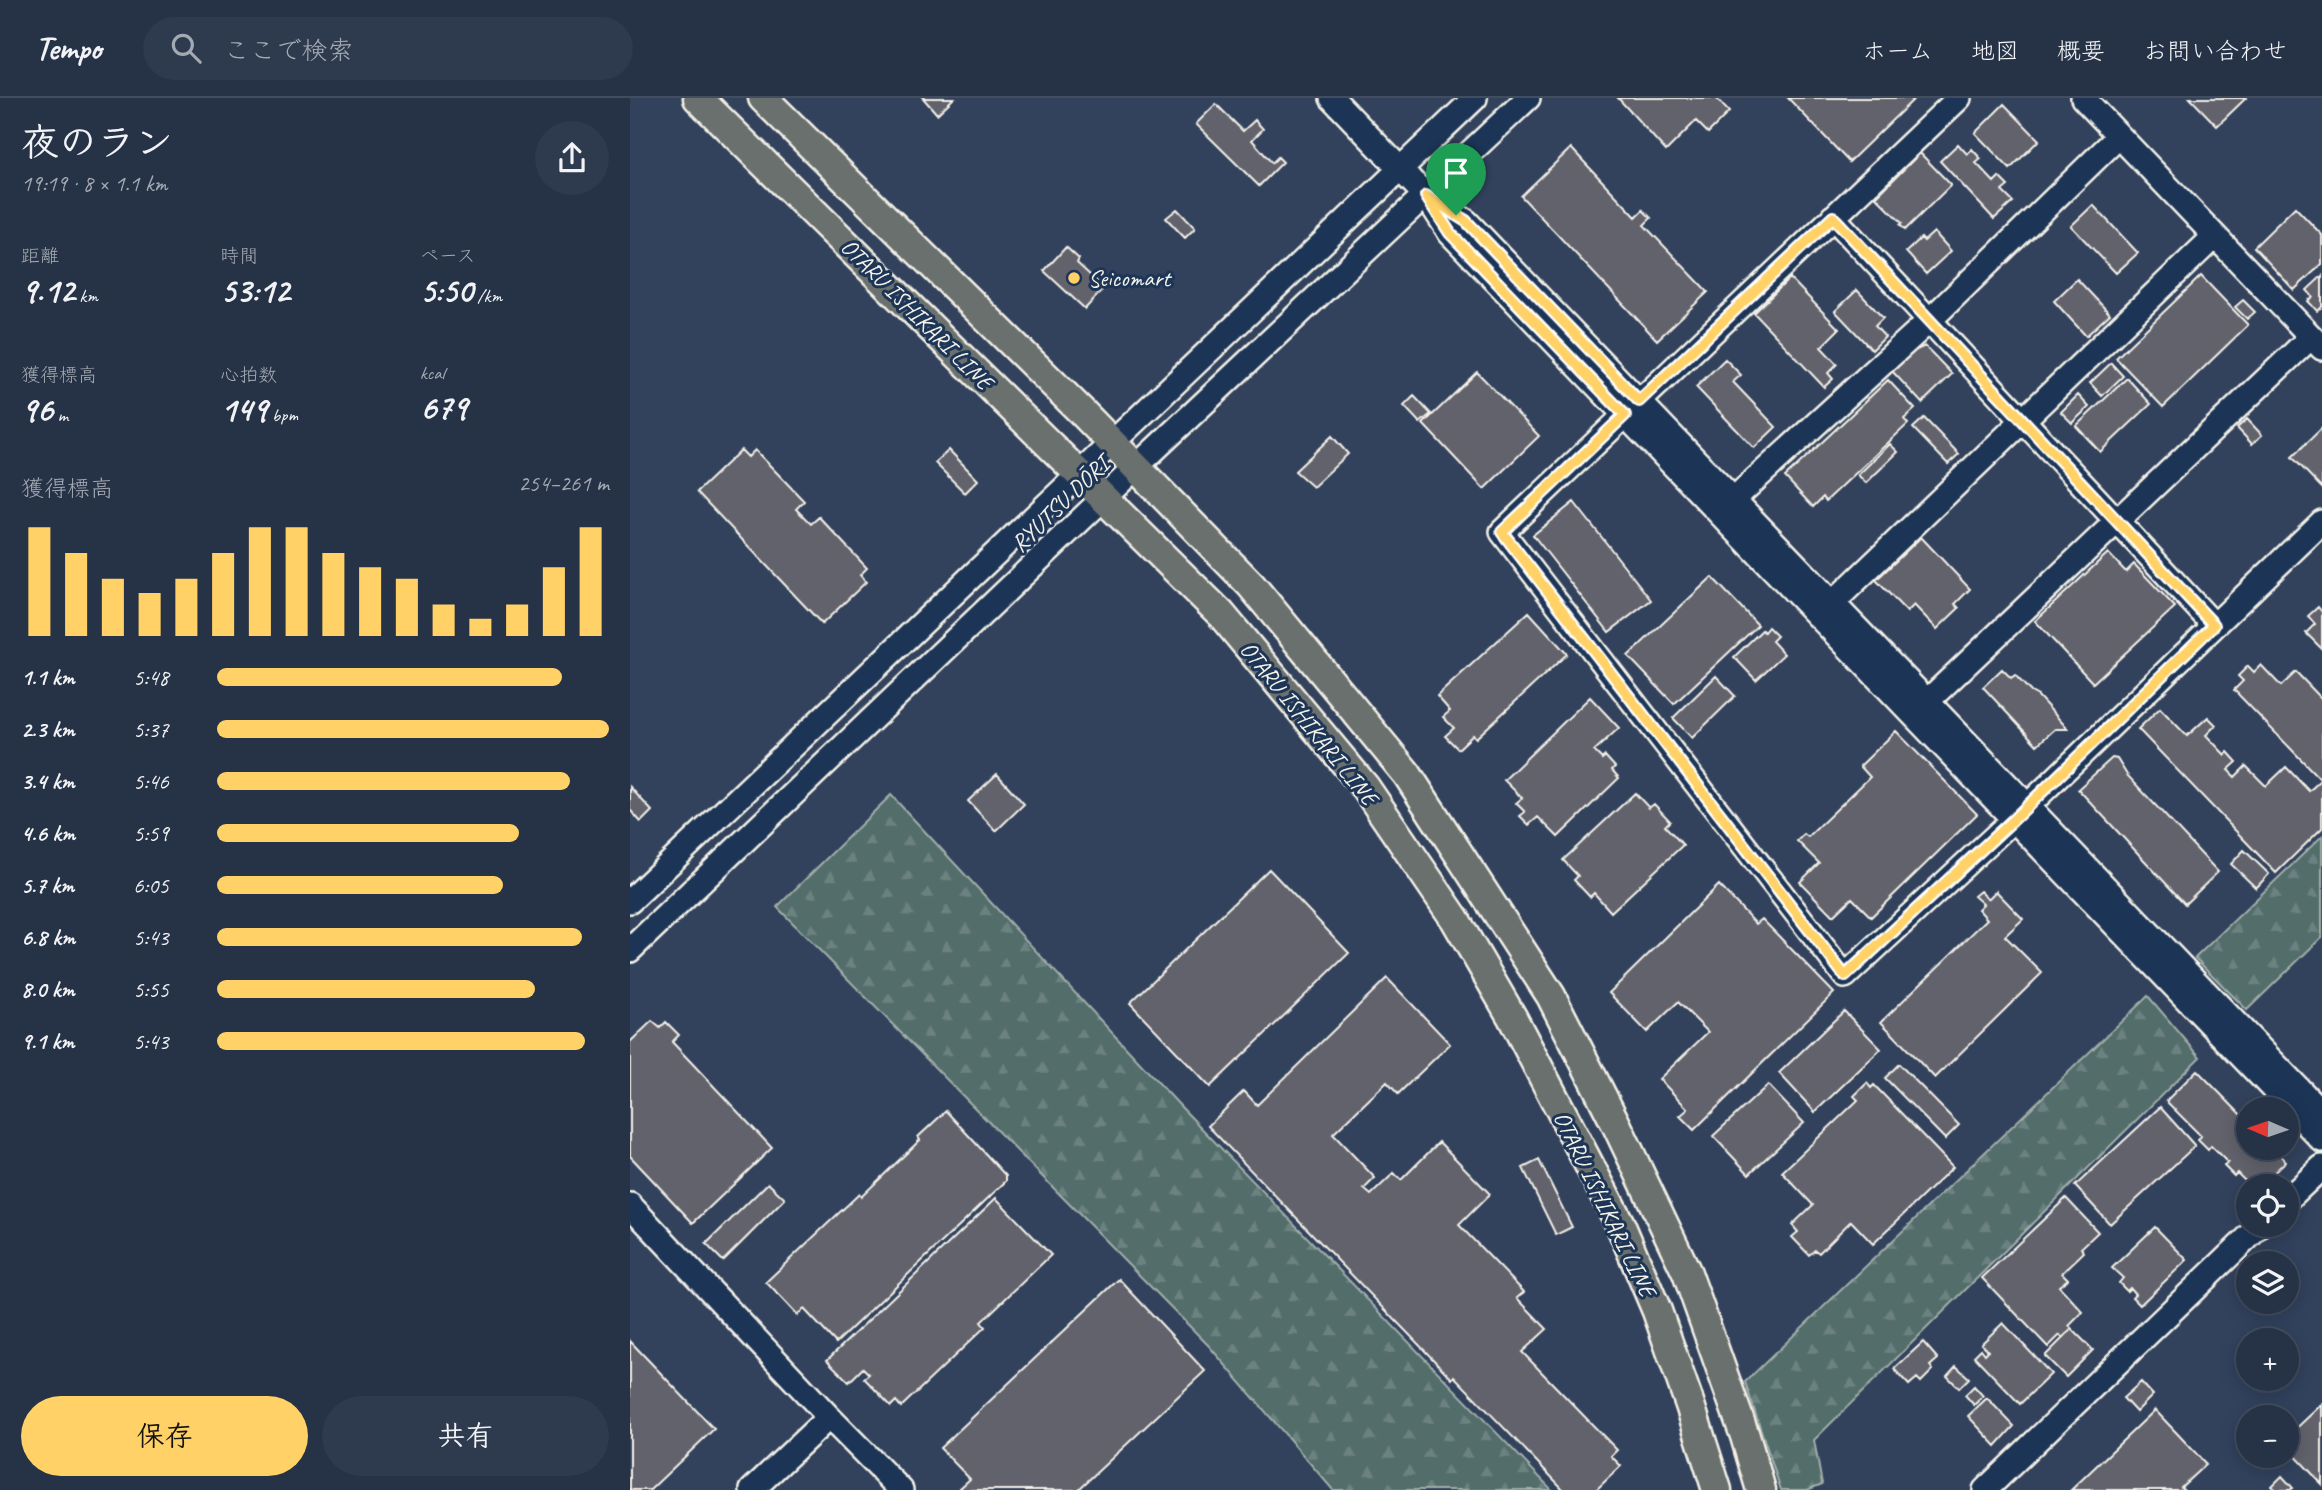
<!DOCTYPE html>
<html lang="ja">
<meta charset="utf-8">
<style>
:root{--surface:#263246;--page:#2e3a4d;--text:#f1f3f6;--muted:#a4aab3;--line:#424d5f;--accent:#ffd166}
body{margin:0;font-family:Caveat,"Klee One",sans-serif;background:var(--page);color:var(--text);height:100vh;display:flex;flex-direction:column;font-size:26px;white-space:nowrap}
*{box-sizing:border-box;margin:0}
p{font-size:23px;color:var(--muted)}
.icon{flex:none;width:38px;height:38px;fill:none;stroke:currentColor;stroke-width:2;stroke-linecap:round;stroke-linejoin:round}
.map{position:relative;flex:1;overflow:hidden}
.sheet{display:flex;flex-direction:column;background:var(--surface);width:630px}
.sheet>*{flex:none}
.needle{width:46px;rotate:272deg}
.buttons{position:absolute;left:1606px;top:999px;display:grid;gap:14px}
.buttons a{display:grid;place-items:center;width:63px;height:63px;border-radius:50%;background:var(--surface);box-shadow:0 4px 18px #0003,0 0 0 2px var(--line);font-size:35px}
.pin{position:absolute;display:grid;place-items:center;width:60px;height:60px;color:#fff;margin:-72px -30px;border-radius:50% 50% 50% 0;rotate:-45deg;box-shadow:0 0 7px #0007}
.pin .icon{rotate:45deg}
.round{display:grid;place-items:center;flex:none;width:74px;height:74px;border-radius:37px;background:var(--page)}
.headline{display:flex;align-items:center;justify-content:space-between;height:119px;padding:0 21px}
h1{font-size:38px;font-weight:700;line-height:52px}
.figures{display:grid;grid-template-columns:repeat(3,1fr);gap:10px;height:119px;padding:7px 21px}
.figures div{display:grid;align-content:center}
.figures b{font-size:35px;font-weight:700}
.figures small{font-size:19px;font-weight:400}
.figures p{font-size:19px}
.chart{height:196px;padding:14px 21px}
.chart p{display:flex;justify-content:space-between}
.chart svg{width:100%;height:126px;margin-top:7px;stroke:var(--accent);stroke-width:6}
.cta{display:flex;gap:14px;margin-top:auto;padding:14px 21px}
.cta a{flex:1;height:80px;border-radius:42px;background:var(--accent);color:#111;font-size:28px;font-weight:700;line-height:80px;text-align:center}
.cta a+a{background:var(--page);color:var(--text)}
ul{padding:0 21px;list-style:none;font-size:23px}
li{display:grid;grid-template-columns:112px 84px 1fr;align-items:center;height:52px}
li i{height:18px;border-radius:9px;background:var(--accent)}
header{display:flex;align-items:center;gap:42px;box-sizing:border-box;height:98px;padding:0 35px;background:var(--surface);border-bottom:2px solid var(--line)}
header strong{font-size:33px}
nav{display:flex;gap:38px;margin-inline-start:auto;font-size:24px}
.search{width:490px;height:63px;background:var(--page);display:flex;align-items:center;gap:18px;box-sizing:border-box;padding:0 24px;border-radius:38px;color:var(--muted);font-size:26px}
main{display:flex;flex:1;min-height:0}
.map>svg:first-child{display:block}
.forest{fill:url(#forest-firs);stroke:#a3afaa;stroke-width:2}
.building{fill:#62626c;stroke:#f4f1e8;stroke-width:2}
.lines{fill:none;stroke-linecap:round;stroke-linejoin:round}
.minor-casing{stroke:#f4f1e8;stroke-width:28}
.major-casing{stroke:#f4f1e8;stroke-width:33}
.minor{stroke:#1d3557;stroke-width:23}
.major{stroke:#6b706d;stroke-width:28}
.route-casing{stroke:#fff;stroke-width:14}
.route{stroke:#ffd166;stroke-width:9}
.poi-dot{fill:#ffd166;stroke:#1d3557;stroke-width:2.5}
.labels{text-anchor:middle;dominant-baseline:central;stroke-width:6;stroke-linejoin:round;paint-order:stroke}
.poi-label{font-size:24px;fill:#f4f1e8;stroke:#1d3557;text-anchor:start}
.street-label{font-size:24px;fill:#f4f1e8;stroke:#1d3557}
</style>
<header>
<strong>Tempo</strong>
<div class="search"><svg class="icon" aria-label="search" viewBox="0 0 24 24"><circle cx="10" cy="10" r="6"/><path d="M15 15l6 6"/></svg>ここで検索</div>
<nav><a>ホーム</a><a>地図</a><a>概要</a><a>お問い合わせ</a></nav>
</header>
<main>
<section class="sheet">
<div class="headline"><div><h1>夜のラン</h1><p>19:19 · 8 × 1.1 km</p></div><a class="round"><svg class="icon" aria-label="share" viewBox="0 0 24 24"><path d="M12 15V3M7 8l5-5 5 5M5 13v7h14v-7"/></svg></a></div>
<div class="figures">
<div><p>距離</p><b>9.12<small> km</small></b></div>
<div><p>時間</p><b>53:12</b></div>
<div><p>ペース</p><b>5:50<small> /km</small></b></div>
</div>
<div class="figures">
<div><p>獲得標高</p><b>96<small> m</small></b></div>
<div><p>心拍数</p><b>149<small> bpm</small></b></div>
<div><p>kcal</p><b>679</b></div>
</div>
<div class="chart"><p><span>獲得標高</span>254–261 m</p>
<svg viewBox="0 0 160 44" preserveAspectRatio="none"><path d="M5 44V6M15 44V15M25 44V24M35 44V29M45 44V24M55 44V15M65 44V6M75 44V6M85 44V15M95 44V20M105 44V24M115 44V33M125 44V38M135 44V33M145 44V20M155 44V6"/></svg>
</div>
<ul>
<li><b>1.1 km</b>5:48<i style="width:88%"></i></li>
<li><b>2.3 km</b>5:37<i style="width:100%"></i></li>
<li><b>3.4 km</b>5:46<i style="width:90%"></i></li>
<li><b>4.6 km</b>5:59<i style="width:77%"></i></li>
<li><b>5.7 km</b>6:05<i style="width:73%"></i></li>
<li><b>6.8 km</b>5:43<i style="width:93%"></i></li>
<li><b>8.0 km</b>5:55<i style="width:81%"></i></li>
<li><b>9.1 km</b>5:43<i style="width:94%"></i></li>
</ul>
<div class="cta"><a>保存</a><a>共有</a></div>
</section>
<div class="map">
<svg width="1692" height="1392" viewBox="0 0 1692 1392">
<defs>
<pattern id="forest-firs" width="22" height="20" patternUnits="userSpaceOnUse" patternTransform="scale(1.75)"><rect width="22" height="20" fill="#526d6b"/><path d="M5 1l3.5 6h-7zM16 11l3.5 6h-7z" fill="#6c8280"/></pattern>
</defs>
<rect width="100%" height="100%" fill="#32425d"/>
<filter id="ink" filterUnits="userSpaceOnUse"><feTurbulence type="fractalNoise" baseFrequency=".0143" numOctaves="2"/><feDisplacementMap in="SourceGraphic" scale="14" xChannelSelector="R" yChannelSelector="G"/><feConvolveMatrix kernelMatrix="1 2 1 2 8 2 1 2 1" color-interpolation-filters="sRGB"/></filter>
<g filter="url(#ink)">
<!-- forest -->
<path class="forest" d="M261,697L552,1010L922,1392H703L579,1248L147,809Z
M1692,738V839L1617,912L1565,860Z
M1518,898L1570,959L1184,1342L1192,1386L1177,1392H1151L1115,1284Z"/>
<!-- building -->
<path class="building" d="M293,0H324L307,16Z
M988,0H1086L1099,14L1078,35L1066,23L1036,53Z
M1158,0H1281L1283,2L1219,64Z
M1560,0H1616L1587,28Z
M586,6L613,33L625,22L633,31L622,42L642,65L648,59L653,64L629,88L566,26Z
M1374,6L1409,42L1380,71L1345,35Z
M1328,46L1337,56L1342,51L1351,61L1346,65L1364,84L1369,79L1378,88L1372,93L1383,104L1364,121L1310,63Z
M941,50L1006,119L1013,112L1021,120L1014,127L1078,194L1027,242L891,98Z
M1290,55L1321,87L1275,132L1270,127L1272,125L1246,99Z
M1463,107L1508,155L1486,175L1441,128Z
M1665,109L1692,137V166L1664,192L1624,149Z
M547,111L565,130L555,140L536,120Z
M1304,134L1321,153L1296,176L1276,154L1291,140L1294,143Z
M436,149L449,161L447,165L474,190L455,211L414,173Z
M1571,178L1618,227L1533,309L1486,260Z
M1692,178V209L1687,213L1678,203L1683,199L1677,192Z
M1160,180L1209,231L1191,249L1207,266L1198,275L1203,281L1194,289L1124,215Z
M1447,181L1480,216L1456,238L1424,203Z
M1227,192L1253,220L1245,228L1255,239L1242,252L1205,213Z
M1613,202L1625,214L1617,221L1605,209Z
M1295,248L1322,276L1292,305L1262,273L1282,254Z
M1095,261L1111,277L1103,284L1146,329L1124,350L1066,289Z
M1481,265L1493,278L1472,298L1460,285Z
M847,274L909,338L854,391L793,326Z
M1497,280L1521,306L1470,354L1446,328Z
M1258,282L1285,311L1274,321L1278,326L1196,403L1193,399L1183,409L1155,379Z
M1448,297L1459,309L1442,325L1431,314Z
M784,298L801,316L790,325L774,308Z
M1294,320L1329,356L1318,366L1283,330Z
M1617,321L1632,337L1622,346L1607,330Z
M1692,330V390L1662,359Z
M702,338L718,356L683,389L665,373Z
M1260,346L1268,354L1236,385L1228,377Z
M111,352L118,359L125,352L174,403L166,411L181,426L189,419L237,470L230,477L236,484L192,526L67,394Z
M319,352L348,382L335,395L305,365Z
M944,404L1021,502L979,534L903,437Z
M1291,439L1340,491L1325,506L1329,510L1307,531L1284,507L1277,514L1246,482Z
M1478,455L1496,474L1504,466L1545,509L1463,585L1405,523Z
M1082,479L1128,527L1044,606L998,558Z
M1688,509L1692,514V551L1676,535L1685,526L1678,518Z
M899,514L937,556L846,640L843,637L828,651L815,638L824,630L813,619L820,613L807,598Z
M1138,529L1147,538L1142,543L1154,556L1126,582L1104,559L1132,532L1134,534Z
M1631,567L1651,588L1666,574L1692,601V730L1646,775L1508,631L1530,610L1557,638L1578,619L1586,627L1576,637L1595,657L1598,654L1607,664L1598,672L1605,679L1616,668L1636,688L1656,669L1679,693L1691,682L1604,592L1613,583L1608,578L1618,568L1624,574Z
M1372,571L1381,580L1385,577L1401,594L1408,598L1438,631H1425L1407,647L1353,589Z
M1086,578L1105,598L1062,640L1043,620Z
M960,599L989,630L964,653L972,661L975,658L985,669L982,672L989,680L928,739L908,719L899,727L890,718L895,714L886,705L892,700L874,682Z
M1266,633L1347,716L1241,819L1222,800L1203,818L1170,784L1189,765L1167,743L1174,736L1178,739L1240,679L1230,668Z
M1482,660L1487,661L1497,677L1588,774L1555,806L1448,691Z
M367,676L394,706L366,733L338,703Z
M0,689L22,713L11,724L0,712Z
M1005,695L1019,710L1024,706L1040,723L1035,728L1053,747L981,814L964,795L960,799L944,782L948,778L933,762Z
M1614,752L1639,776L1626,790L1601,766Z
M639,771L719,855L580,989L500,905Z
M1089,787L1126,826L1132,821L1204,895L1064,1032L1050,1018L1058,1011L1029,981L1078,934L1048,904L1017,934L979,895Z
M1350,793L1358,801L1366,793L1393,821L1375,838L1412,875L1305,980L1251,924L1357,821L1348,811L1353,806L1344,798Z
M757,880L820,946L768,996L757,984L703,1036L745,1080L734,1091L741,1097L764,1075L771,1082L809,1044L860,1096L829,1127L894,1194L887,1200L917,1231L892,1254L987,1352L981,1358L991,1368L966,1392H934L824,1278L822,1281L578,1028L614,993L627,1007Z
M1214,913L1251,951L1185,1014L1149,975Z
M22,923L30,930L36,924L49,937L42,944L142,1050L63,1125L0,1058V944Z
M1269,966L1329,1027L1315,1041L1255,980Z
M1567,972L1619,1025V1050H1643L1656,1063L1630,1088H1620L1607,1075L1604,1078L1594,1068L1598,1065L1581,1048L1578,1052L1568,1042L1571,1038L1536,1003Z
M1237,985L1241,990L1244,987L1323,1069L1243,1146L1221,1123L1189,1155L1185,1152L1179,1157L1162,1139L1168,1134L1162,1127L1183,1107L1152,1074L1228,1002L1224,998Z
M1138,987L1174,1025L1119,1076L1083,1038Z
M1530,1009L1565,1048L1480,1126L1445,1088Z
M316,1013L376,1078V1083L206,1245L174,1211L167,1217L136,1184L229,1096L231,1099L290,1042L288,1039Z
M909,1062L942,1129L926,1137L893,1070Z
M138,1085L155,1101L93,1163L76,1146Z
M366,1100L421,1157L351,1224L355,1229L271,1309L266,1303L261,1308L234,1280L239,1276L233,1270L219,1284L197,1262Z
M1436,1100L1468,1134L1451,1150L1454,1154L1432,1175L1438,1181L1429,1188L1453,1214L1439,1228L1442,1231L1432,1240L1430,1237L1418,1249L1352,1180Z
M1525,1129L1557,1162L1510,1207L1502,1199L1505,1196L1500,1190L1497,1193L1489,1185L1493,1180L1482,1170Z
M489,1181L575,1273L448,1392H332L330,1390L340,1381L310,1350Z
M1373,1225L1421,1276L1390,1306L1344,1258L1351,1251L1355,1256L1358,1253L1351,1246Z
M1442,1231L1463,1252L1436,1279L1415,1258Z
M0,1243L84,1331L20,1392H0Z
M1293,1244L1308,1261L1300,1268L1303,1272L1291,1284L1287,1280L1279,1287L1264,1271Z
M1326,1268L1339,1280L1329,1290L1317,1278Z
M1511,1284L1523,1297L1506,1314L1493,1300Z
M1344,1288L1353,1298L1344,1307L1335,1297Z
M1357,1300L1384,1328L1366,1348L1338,1318Z
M1692,1306V1386L1657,1349V1339Z
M1525,1312L1576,1366L1551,1389L1554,1392H1441Z
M1652,1378L1663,1390L1660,1392H1646L1642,1388Z"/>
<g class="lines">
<!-- minor casing -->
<g class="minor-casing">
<path id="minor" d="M702,0L796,98L836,123L1692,1015
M1329,0L872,434L1215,878L1384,721L1692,424
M1453,0L1692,250
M800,104L820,135L1692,1042
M1203,119L1584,527
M1094,410L1300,222L1489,38
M1191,516L1585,138
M1288,612L1681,239
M0,803L845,0
M0,852L505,370L898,0
M1657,1102L1692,1069
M0,1107L199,1319L271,1392
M122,1392L199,1319
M1355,1392L1631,1127"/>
</g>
<!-- major casing -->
<g class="major-casing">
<path id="major" d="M68,0L591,516L735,689L825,821L882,919L990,1126L1027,1213L1060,1307L1087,1392
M133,0L450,312L621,487L777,676L921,898L987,1028L1057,1175L1115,1338L1131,1392"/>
</g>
<!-- minor -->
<use href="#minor" class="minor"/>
<!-- major -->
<use href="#major" class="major"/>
</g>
</g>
<g class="lines" filter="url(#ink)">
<!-- route casing -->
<g class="route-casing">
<path id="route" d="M796,98L836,123L1009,303L1203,119L1584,527L1384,721L1215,878L872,434L995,317L820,135Z"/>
</g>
<!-- route -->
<use href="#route" class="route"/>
</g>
<!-- markers -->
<circle class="poi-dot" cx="444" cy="180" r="7"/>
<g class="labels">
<!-- poi labels -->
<g class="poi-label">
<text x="458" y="180">Seicomart</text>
</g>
<!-- street labels -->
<g class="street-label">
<text transform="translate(287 216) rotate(45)">OTARU ISHIKARI LINE</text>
<text transform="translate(430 406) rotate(-44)">RYUTSU DŌRI</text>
<text transform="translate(679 625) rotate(51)">OTARU ISHIKARI LINE</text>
<text transform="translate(975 1106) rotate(64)">OTARU ISHIKARI LINE</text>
</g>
</g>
</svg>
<div class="buttons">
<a><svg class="needle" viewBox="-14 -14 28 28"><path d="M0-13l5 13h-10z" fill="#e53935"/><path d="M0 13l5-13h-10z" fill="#a4aab3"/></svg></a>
<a><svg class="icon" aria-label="locate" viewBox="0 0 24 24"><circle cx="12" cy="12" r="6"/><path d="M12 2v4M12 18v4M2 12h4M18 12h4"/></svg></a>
<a><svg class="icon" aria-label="layers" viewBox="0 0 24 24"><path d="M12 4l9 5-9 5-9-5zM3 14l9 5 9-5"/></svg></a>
<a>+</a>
<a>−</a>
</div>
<div class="pin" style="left:826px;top:117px;background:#1e9e55"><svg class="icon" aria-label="arrive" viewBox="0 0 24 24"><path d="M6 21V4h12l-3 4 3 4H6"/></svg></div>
</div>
</main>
